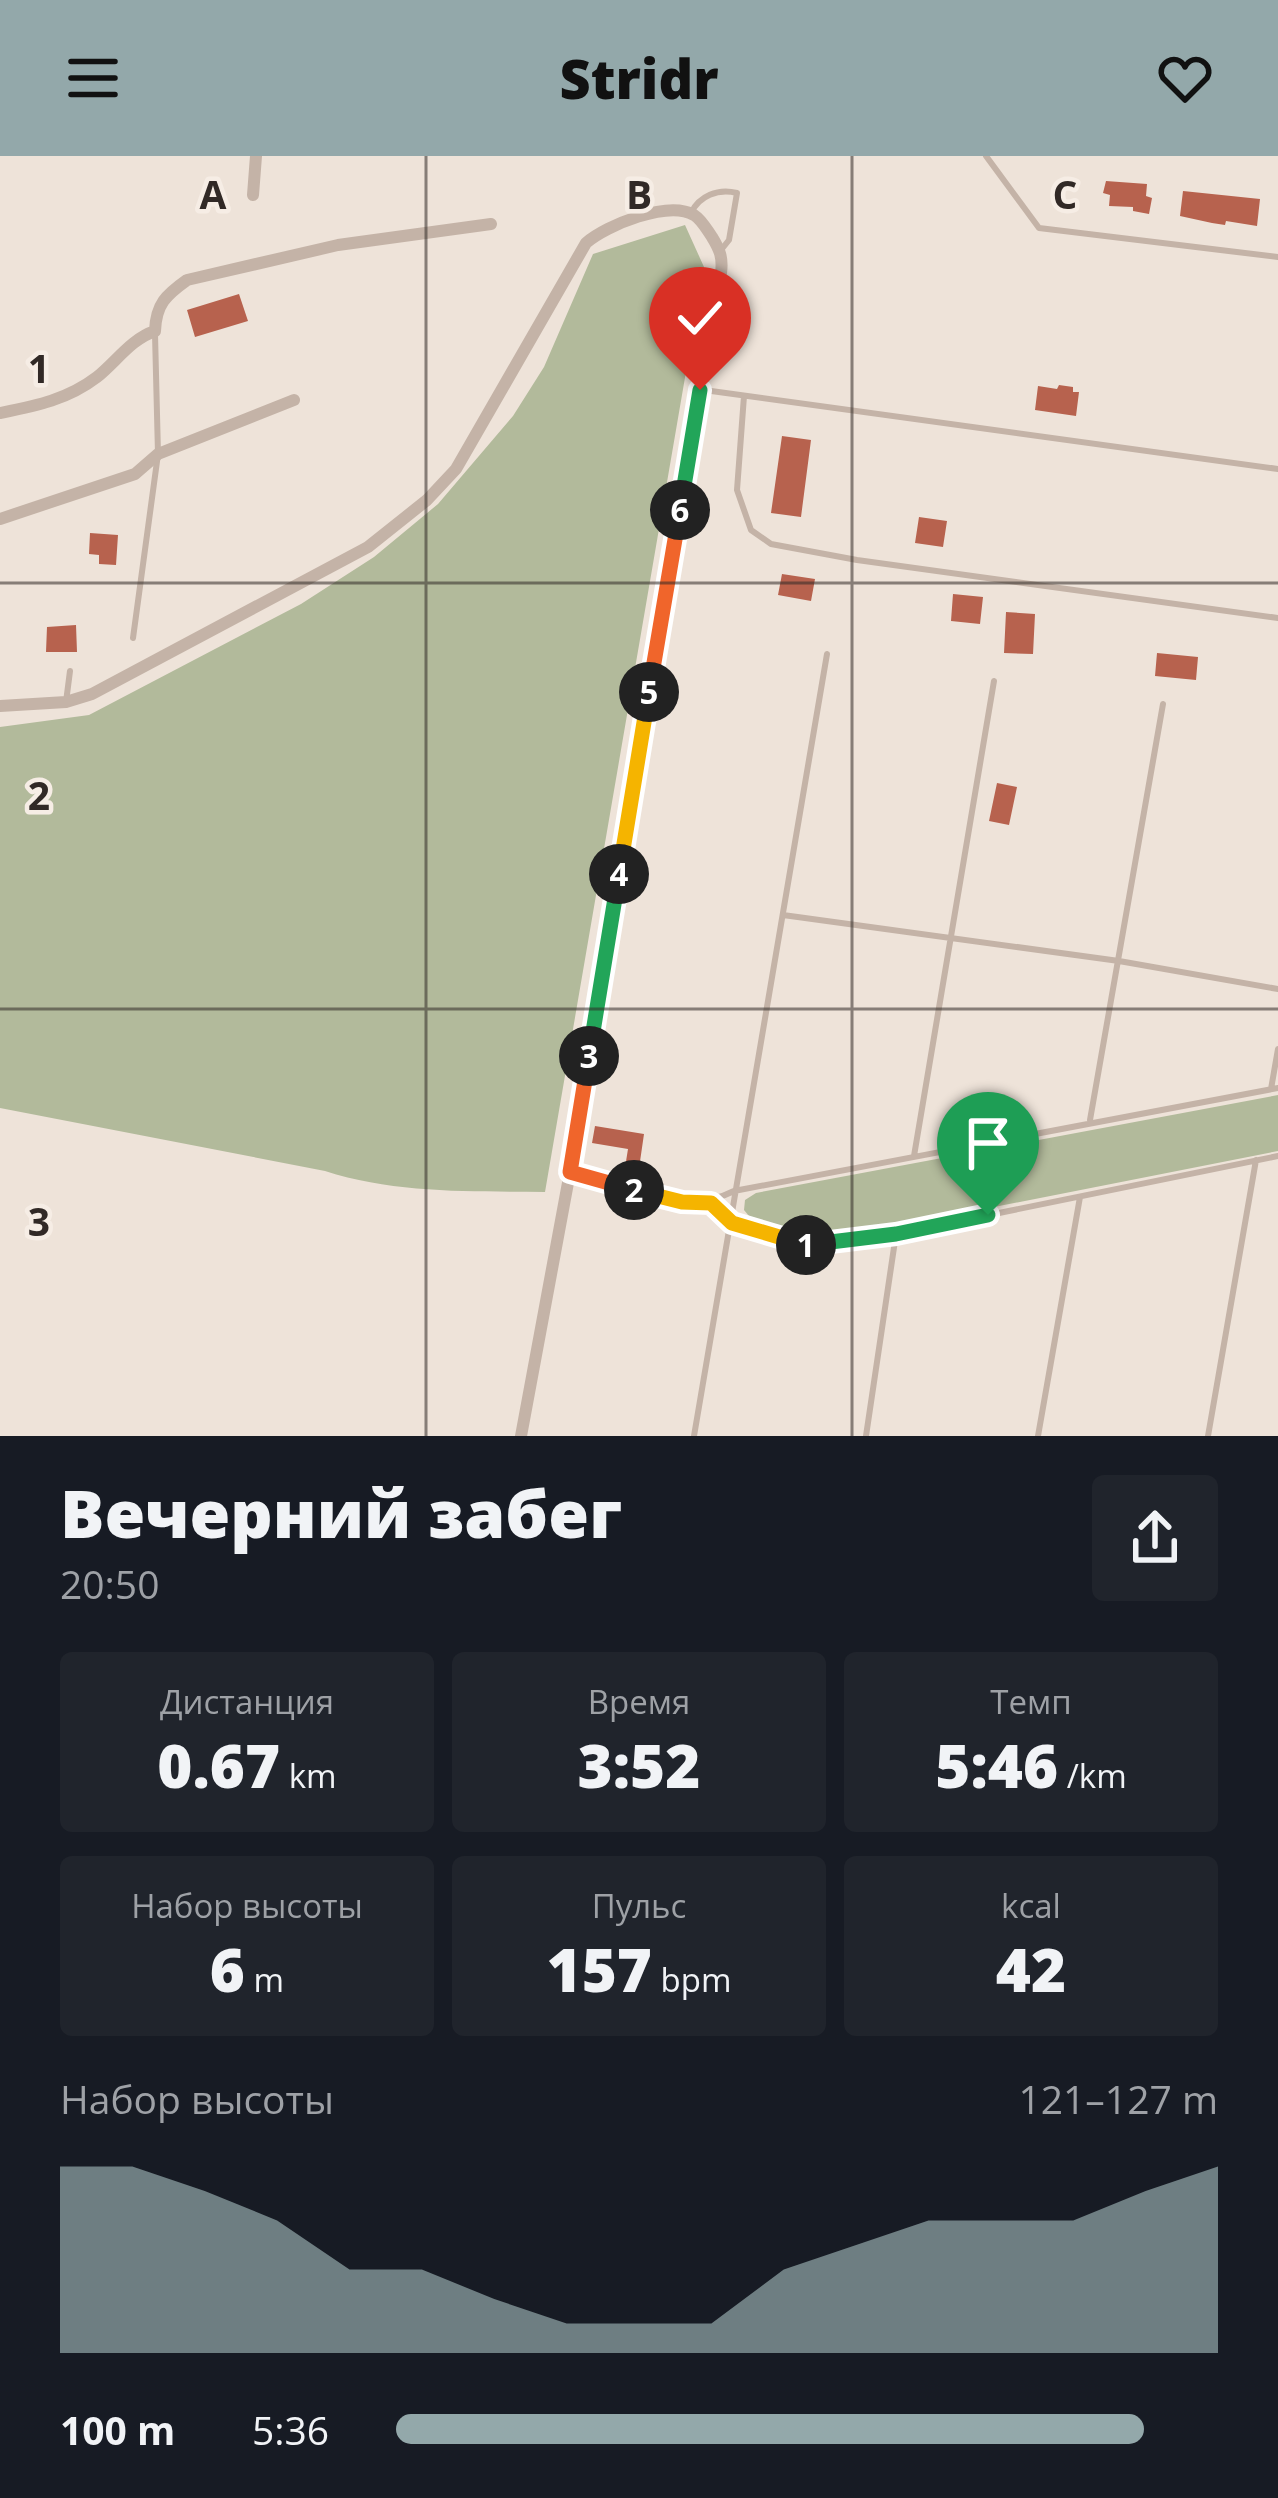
<!DOCTYPE html>
<html lang="ru">
<meta charset="utf-8">
<style>
:root{--surface:#171b24;--page:#20242c;--text:#f1f3f6;--muted:#9ea1a6;--accent:#93a8aa}
body{margin:0;font-family:"Open Sans",sans-serif;background:var(--page);color:var(--text);height:100vh;display:flex;flex-direction:column;font-size:45px;white-space:nowrap}
*{box-sizing:border-box;margin:0}
p{font-size:39px;color:var(--muted)}
.icon{flex:none;width:66px;height:66px;fill:none;stroke:currentColor;stroke-width:2;stroke-linecap:round;stroke-linejoin:round}
.map{position:relative;height:1280px;overflow:hidden}
.drawer{display:flex;flex-direction:column;background:var(--surface);flex:1}
.drawer>*{flex:none}
.pin{position:absolute;display:grid;place-items:center;width:102px;height:102px;color:#fff;margin:-123px -51px;border-radius:50% 50% 50% 0;rotate:-45deg;box-shadow:0 0 12px #0007}
.pin .icon{rotate:45deg}
.km{position:absolute;width:60px;height:60px;margin:-30px;border-radius:50%;background:#222;color:#fff;font-size:33px;line-height:60px;text-align:center}
.round{display:grid;place-items:center;flex:none;width:126px;height:126px;border-radius:12px;background:var(--page)}
.headline{display:flex;align-items:center;justify-content:space-between;height:204px;padding:0 60px}
h1{font-size:66px;font-weight:800;line-height:90px}
.metrics{display:grid;grid-template-columns:repeat(3,1fr);gap:18px;height:204px;padding:12px 60px}
.metrics div{display:grid;align-content:center;border-radius:12px;background:var(--page);text-align:center}
.metrics b{font-size:60px;font-weight:800}
.metrics small{font-size:33px;font-weight:400}
.metrics p{font-size:33px}
.chart{height:336px;padding:24px 60px}
.chart p{display:flex;justify-content:space-between}
.chart svg{width:100%;height:216px;margin-top:12px;fill:var(--accent);opacity:.7}
ul{padding:0 60px;list-style:none;font-size:39px}
li{display:grid;grid-template-columns:192px 144px 1fr;align-items:center;height:90px}
li i{height:30px;border-radius:15px;background:var(--accent)}
header{display:flex;justify-content:space-between;align-items:center;height:156px;padding:0 60px;background:var(--accent);color:#111;font-size:54px;font-weight:800}
.map>svg:first-child{display:block}
.green{fill:#b2ba9b}
.building{fill:#b7624e}
.lines{fill:none;stroke-linecap:round;stroke-linejoin:round}
.service{stroke:#c4b3a7;stroke-width:6}
.minor{stroke:#c4b3a7;stroke-width:12}
.split-1-casing{stroke:#fff;stroke-width:24}
.split-2-casing{stroke:#fff;stroke-width:24}
.split-3-casing{stroke:#fff;stroke-width:24}
.split-4-casing{stroke:#fff;stroke-width:24}
.split-5-casing{stroke:#fff;stroke-width:24}
.split-6-casing{stroke:#fff;stroke-width:24}
.split-7-casing{stroke:#fff;stroke-width:24}
.split-1{stroke:#22a559;stroke-width:15}
.split-2{stroke:#f5b400;stroke-width:15}
.split-3{stroke:#f0652b;stroke-width:15}
.split-4{stroke:#22a559;stroke-width:15}
.split-5{stroke:#f5b400;stroke-width:15}
.split-6{stroke:#f0652b;stroke-width:15}
.split-7{stroke:#22a559;stroke-width:15}
.grid{fill:none;stroke:#312926;stroke-width:3;stroke-opacity:0.55}
.grid-label{font-size:39px;text-anchor:middle;font-weight:bold;fill:#312926;stroke:#f6ede5;stroke-width:9;stroke-linejoin:round;paint-order:stroke}
</style>
<header><svg class="icon" aria-label="menu" viewBox="0 0 24 24"><path d="M4 6h16M4 12h16M4 18h16"/></svg>Stridr<svg class="icon" aria-label="heart" viewBox="0 0 24 24"><path d="M12 20l-8-8c-3-5 5-10 8-4 3-6 11-1 8 4z"/></svg></header>
<div class="map">
<svg width="1278" height="1280" viewBox="0 0 1278 1280">
<rect width="100%" height="100%" fill="#eee3d9"/>
<!-- green -->
<path class="green" d="M685,69L704,111L545,1036C471,1035 396,1038 325,1015L0,952V571L89,559L301,448L374,401L438,348L513,260L544,211L593,98Z
M1278,939V995L827,1084C799,1084 761,1078 744,1054L745,1044L756,1037Z"/>
<!-- building -->
<path class="building" d="M1106,25L1147,28L1146,40L1152,42L1149,58L1133,55V51L1109,50L1110,39L1103,37Z
M1183,35L1260,43L1257,70L1226,65L1225,69L1212,67L1180,60Z
M239,138L248,165L195,181L187,154Z
M1059,229L1073,231V236H1079L1076,260L1035,254L1038,230L1057,233Z
M782,280L811,284L801,361L771,357Z
M919,361L947,365L943,391L915,387Z
M90,377L118,379L116,409L99,408V399L89,398Z
M782,418L815,423L811,445L778,439Z
M953,438L983,441L980,468L951,465Z
M1006,456L1035,458L1033,498L1004,497Z
M76,469L77,496H46L47,471Z
M1157,497L1198,501L1196,524L1155,520Z
M997,627L1017,631L1009,669L989,665Z
M595,970L644,978L637,1026L623,1024L628,993L592,987Z"/>
<g class="lines">
<!-- service -->
<path class="service" d="M986,0L1039,72L1278,101
M691,57C699,40 718,32 737,37L729,84L721,94
M704,234L1278,313
M744,240L737,334L751,374L771,388L857,404L1278,462
M133,482L158,298L155,178
M66,546L70,515
M783,759L1119,805L1278,833
M1271,933L1278,893
M1090,964L1163,548
M914,1000L994,525
M573,1017C624,1031 684,1061 734,1035L1278,932
M711,1047L732,1067L792,1088L811,1090L896,1078L1278,1000
M694,1280L827,498
M866,1280L896,1078
M1038,1280L1080,1041
M1208,1280L1256,1004"/>
<!-- minor -->
<path class="minor" d="M253,39L256,0
M0,257C35,250 67,244 97,221C116,206 131,183 155,175C156,148 166,139 187,124L338,89L491,68
M0,363L135,318L158,298L294,244
M0,550L66,546L92,538L368,391L427,344L456,313L586,87C607,69 668,44 694,59C702,64 707,74 712,81C720,94 723,102 721,117L570,1016L521,1280"/>
</g>
<g class="lines">
<!-- split-1 casing -->
<g class="split-1-casing">
<path id="split-1" d="M806,1089L896,1078L988,1059"/>
</g>
<!-- split-2 casing -->
<g class="split-2-casing">
<path id="split-2" d="M634,1034L682,1046L711,1047L732,1067L806,1089"/>
</g>
<!-- split-3 casing -->
<g class="split-3-casing">
<path id="split-3" d="M589,900L570,1016L634,1034"/>
</g>
<!-- split-4 casing -->
<g class="split-4-casing">
<path id="split-4" d="M589,900L619,718"/>
</g>
<!-- split-5 casing -->
<g class="split-5-casing">
<path id="split-5" d="M619,718L649,536"/>
</g>
<!-- split-6 casing -->
<g class="split-6-casing">
<path id="split-6" d="M649,536L680,354"/>
</g>
<!-- split-7 casing -->
<g class="split-7-casing">
<path id="split-7" d="M680,354L700,234"/>
</g>
<!-- split-1 -->
<use href="#split-1" class="split-1"/>
<!-- split-2 -->
<use href="#split-2" class="split-2"/>
<!-- split-3 -->
<use href="#split-3" class="split-3"/>
<!-- split-4 -->
<use href="#split-4" class="split-4"/>
<!-- split-5 -->
<use href="#split-5" class="split-5"/>
<!-- split-6 -->
<use href="#split-6" class="split-6"/>
<!-- split-7 -->
<use href="#split-7" class="split-7"/>
</g>
<!-- grid -->
<path class="grid" d="M426,0V1280M852,0V1280M0,427H1278M0,853H1278"/>
<g class="grid-label">
<text x="213" y="53">A</text>
<text x="639" y="53">B</text>
<text x="1065" y="53">C</text>
<text x="39" y="227">1</text>
<text x="39" y="654">2</text>
<text x="39" y="1080">3</text>
</g>
</svg>
<div class="pin" style="left:988px;top:1059px;background:#1e9e55"><svg class="icon" aria-label="arrive" viewBox="0 0 24 24"><path d="M6 21V4h12l-3 4 3 4H6"/></svg></div>
<div class="pin" style="left:700px;top:234px;background:#d93025"><svg class="icon" aria-label="check" viewBox="0 0 24 24"><path d="M5 12l5 5 9-10"/></svg></div>
<b class="km" style="left:806px;top:1089px">1</b>
<b class="km" style="left:634px;top:1034px">2</b>
<b class="km" style="left:589px;top:900px">3</b>
<b class="km" style="left:619px;top:718px">4</b>
<b class="km" style="left:649px;top:536px">5</b>
<b class="km" style="left:680px;top:354px">6</b>
</div>
<section class="drawer">
<div class="headline"><div><h1>Вечерний забег</h1><p>20:50</p></div><a class="round"><svg class="icon" aria-label="share" viewBox="0 0 24 24"><path d="M12 15V3M7 8l5-5 5 5M5 13v7h14v-7"/></svg></a></div>
<div class="metrics">
<div><p>Дистанция</p><b>0.67<small> km</small></b></div>
<div><p>Время</p><b>3:52</b></div>
<div><p>Темп</p><b>5:46<small> /km</small></b></div>
</div>
<div class="metrics">
<div><p>Набор высоты</p><b>6<small> m</small></b></div>
<div><p>Пульс</p><b>157<small> bpm</small></b></div>
<div><p>kcal</p><b>42</b></div>
</div>
<div class="chart"><p><span>Набор высоты</span>121–127 m</p>
<svg viewBox="0 0 160 44" preserveAspectRatio="none"><path d="M0 44V6L10 6L20 11L30 17L40 27L50 27L60 33L70 38L80 38L90 38L100 27L110 22L120 17L130 17L140 17L150 11L160 6V44z"/></svg>
</div>
<ul>
<li><b>100 m</b>5:36<i style="width:91%"></i></li>
</ul>
</section>
